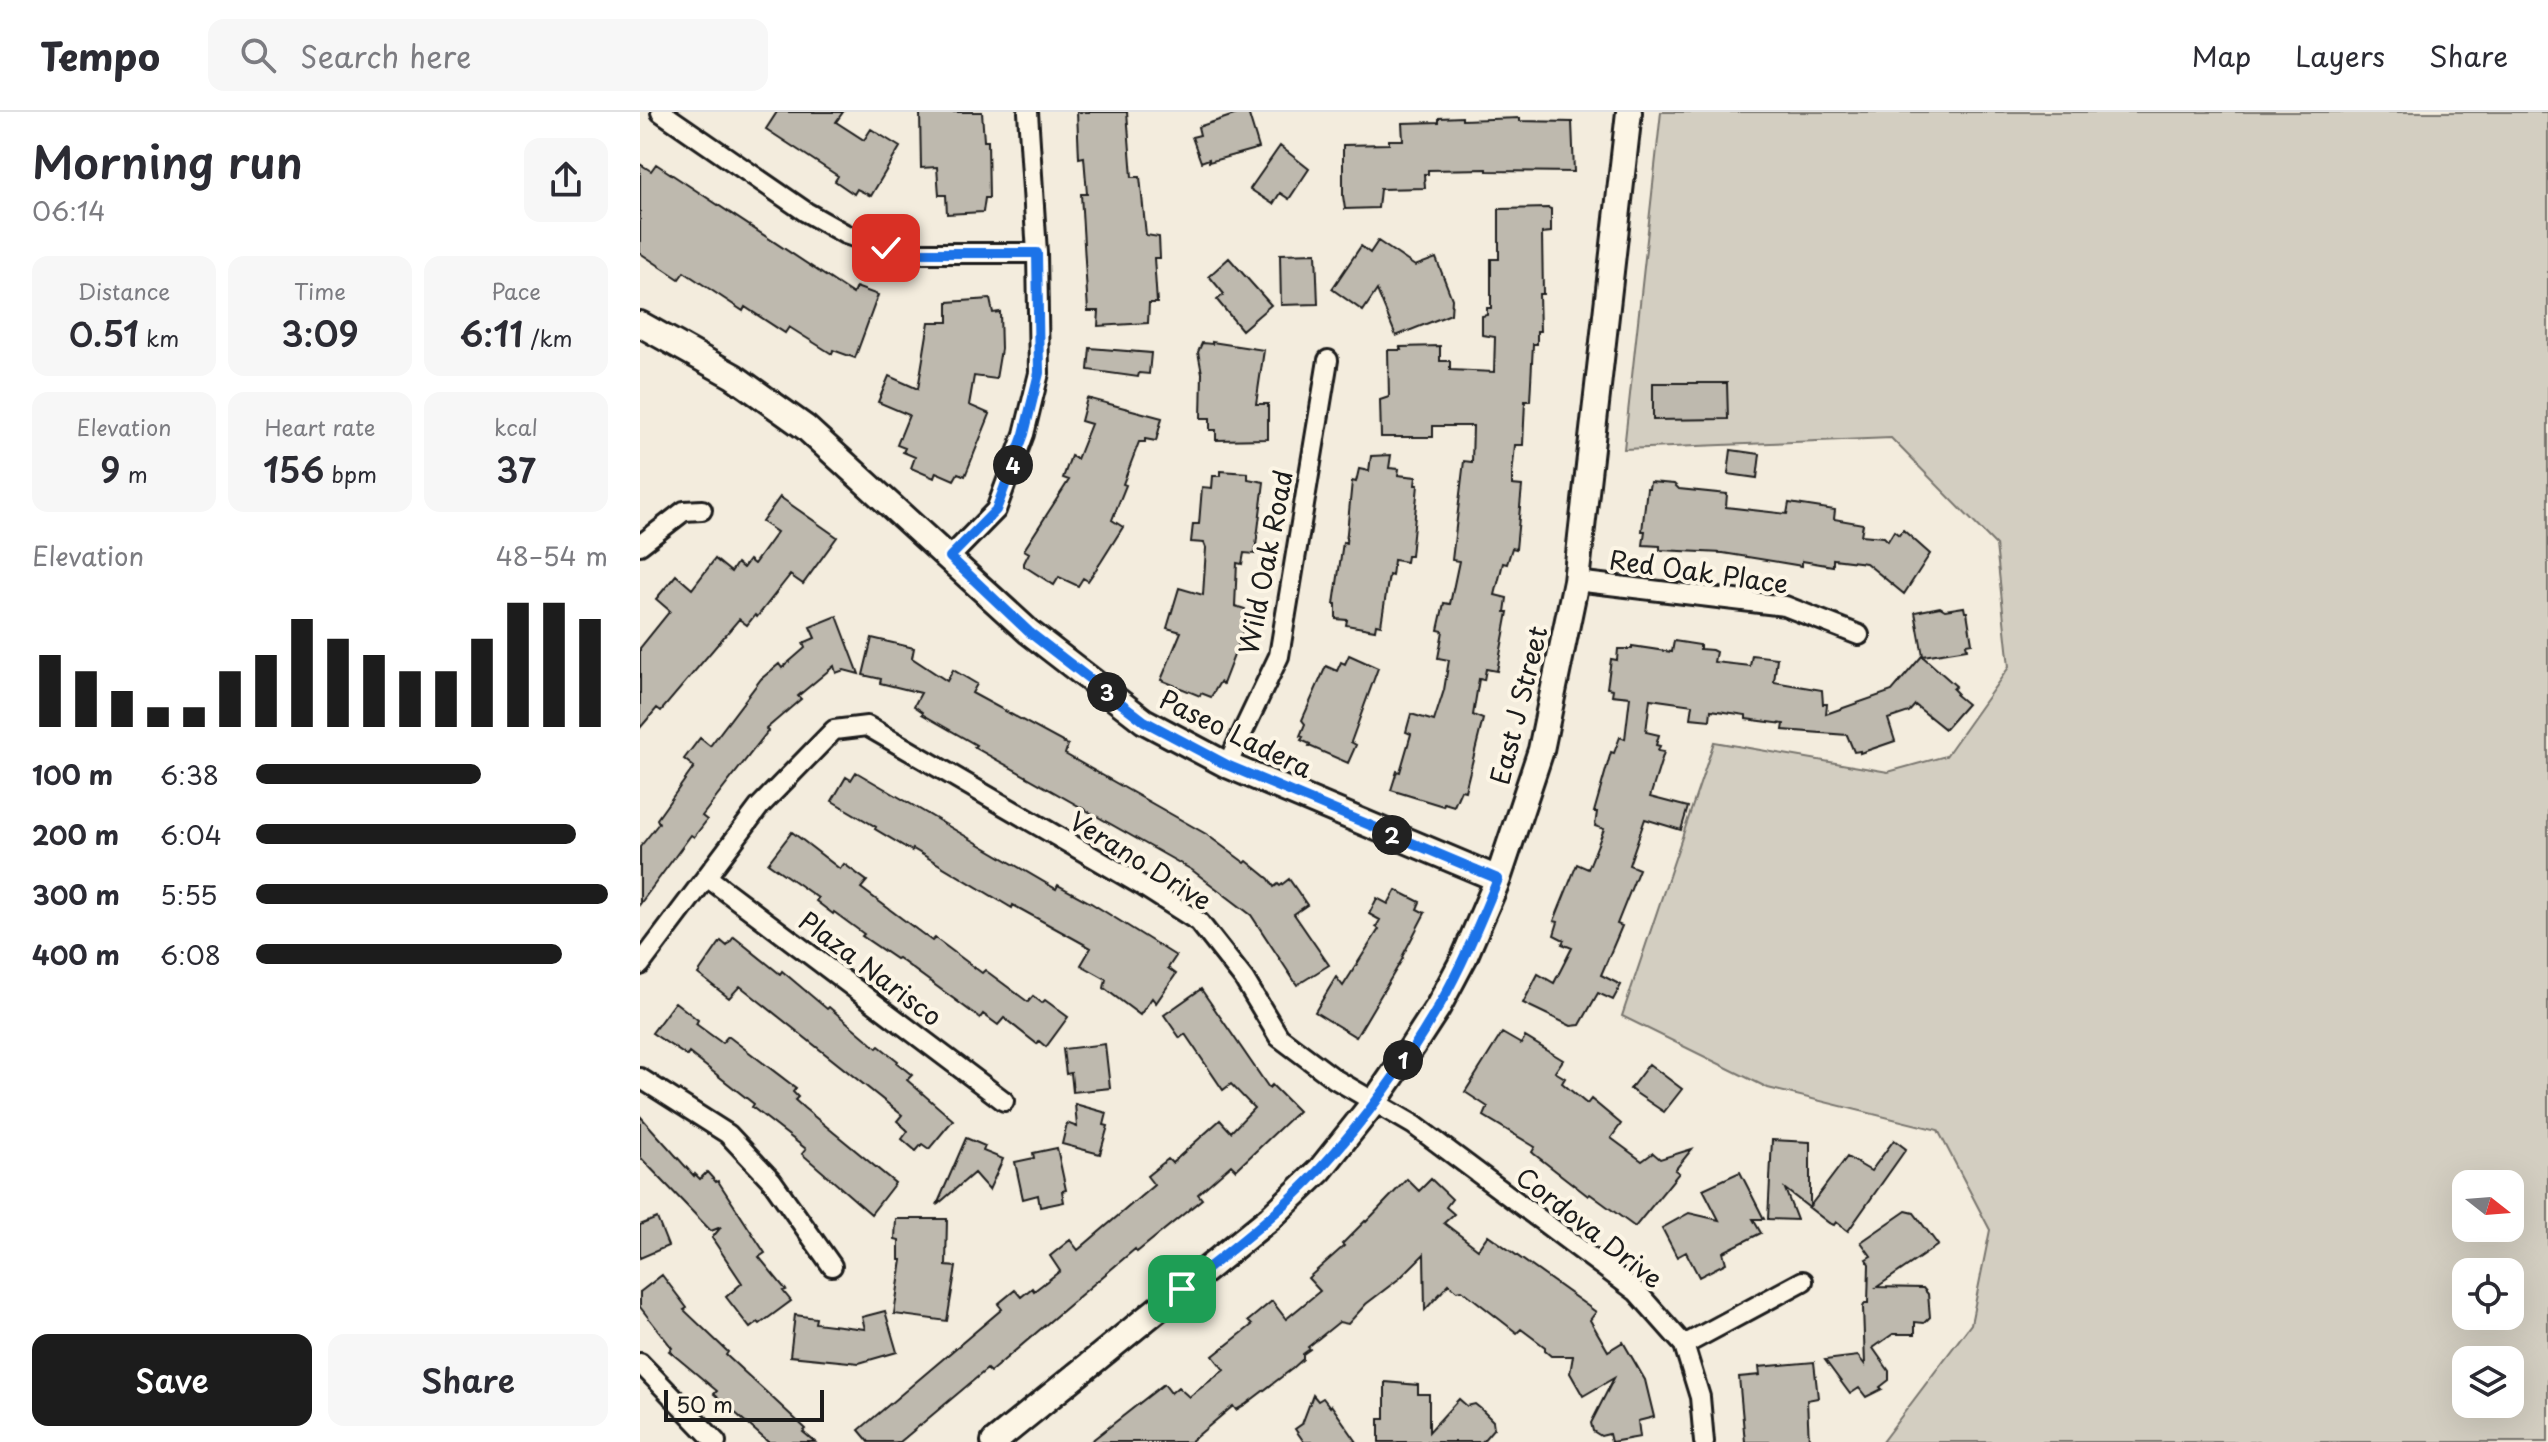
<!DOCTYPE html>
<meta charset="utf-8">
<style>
:root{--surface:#fff;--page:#f7f7f7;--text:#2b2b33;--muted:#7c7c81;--line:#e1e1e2;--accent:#1c1c1c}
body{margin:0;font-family:"Playpen Sans",sans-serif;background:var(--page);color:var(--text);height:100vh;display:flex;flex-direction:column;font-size:30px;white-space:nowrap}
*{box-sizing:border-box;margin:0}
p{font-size:26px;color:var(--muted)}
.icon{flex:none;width:44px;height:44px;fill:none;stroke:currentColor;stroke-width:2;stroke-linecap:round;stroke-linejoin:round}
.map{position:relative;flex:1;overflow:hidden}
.drawer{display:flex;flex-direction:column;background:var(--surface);width:640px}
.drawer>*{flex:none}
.needle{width:52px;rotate:107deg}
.fabs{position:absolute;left:1812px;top:1058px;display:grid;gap:16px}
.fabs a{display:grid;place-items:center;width:72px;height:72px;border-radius:16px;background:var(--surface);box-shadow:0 8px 32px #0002;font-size:40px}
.scale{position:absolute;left:24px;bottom:20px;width:160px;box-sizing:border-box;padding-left:8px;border:4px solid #1c1c1c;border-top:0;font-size:22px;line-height:28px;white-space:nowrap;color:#1c1c1c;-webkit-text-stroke:6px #fcf5e5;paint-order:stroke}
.pin{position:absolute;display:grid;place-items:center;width:68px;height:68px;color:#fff;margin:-34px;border-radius:16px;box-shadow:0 4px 12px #0006}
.km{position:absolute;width:40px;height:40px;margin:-20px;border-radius:50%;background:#222;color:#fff;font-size:22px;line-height:40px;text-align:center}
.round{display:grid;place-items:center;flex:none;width:84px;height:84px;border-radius:16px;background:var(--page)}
.headline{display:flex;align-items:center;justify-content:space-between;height:136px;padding:0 32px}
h1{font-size:44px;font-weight:600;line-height:60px}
.figures{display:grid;grid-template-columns:repeat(3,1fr);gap:12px;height:136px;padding:8px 32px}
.figures div{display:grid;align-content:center;border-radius:16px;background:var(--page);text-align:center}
.figures b{font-size:34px;font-weight:600}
.figures small{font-size:22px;font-weight:400}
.figures p{font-size:22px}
.chart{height:224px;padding:16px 32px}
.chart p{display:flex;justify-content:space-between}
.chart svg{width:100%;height:144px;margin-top:8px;stroke:var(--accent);stroke-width:6}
.action{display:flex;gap:16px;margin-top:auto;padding:16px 32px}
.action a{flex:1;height:92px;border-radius:16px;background:var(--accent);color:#fff;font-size:32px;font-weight:600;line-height:92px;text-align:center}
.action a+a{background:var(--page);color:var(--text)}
ul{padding:0 32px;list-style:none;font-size:26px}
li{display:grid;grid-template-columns:128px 96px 1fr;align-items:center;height:60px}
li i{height:20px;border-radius:10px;background:var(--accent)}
header{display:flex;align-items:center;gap:48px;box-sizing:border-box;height:112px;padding:0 40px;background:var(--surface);border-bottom:2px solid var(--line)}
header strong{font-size:38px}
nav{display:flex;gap:44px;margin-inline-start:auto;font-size:28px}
.search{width:560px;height:72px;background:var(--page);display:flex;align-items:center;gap:20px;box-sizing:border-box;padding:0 28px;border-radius:16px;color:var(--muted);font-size:30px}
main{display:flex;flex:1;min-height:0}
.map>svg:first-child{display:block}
.green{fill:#d3cec1;stroke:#78756e;stroke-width:2;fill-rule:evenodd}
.building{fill:#beb9ae;stroke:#1c1c1c;stroke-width:2}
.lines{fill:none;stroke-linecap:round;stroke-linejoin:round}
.street-casing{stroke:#1c1c1c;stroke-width:24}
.secondary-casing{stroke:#1c1c1c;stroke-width:30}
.street{stroke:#fcf5e5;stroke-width:18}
.secondary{stroke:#fcf5e5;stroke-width:24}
.route-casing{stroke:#fff;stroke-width:16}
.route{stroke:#1a73e8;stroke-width:10}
.labels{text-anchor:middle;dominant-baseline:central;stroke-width:8;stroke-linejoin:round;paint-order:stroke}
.street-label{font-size:26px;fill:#1c1c1c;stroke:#fcf5e5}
</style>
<header>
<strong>Tempo</strong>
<div class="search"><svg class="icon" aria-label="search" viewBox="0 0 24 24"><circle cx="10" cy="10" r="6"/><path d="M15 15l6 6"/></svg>Search here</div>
<nav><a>Map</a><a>Layers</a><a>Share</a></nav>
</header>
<main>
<section class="drawer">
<div class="headline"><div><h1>Morning run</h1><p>06:14</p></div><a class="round"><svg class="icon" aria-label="share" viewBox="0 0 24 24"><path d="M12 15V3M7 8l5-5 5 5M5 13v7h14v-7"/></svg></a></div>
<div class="figures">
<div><p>Distance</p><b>0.51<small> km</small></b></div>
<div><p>Time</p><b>3:09</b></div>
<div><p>Pace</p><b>6:11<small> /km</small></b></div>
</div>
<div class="figures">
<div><p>Elevation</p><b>9<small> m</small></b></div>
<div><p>Heart rate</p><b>156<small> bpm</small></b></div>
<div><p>kcal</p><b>37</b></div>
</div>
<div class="chart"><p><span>Elevation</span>48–54 m</p>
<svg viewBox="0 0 160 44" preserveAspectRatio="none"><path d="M5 44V22M15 44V27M25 44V33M35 44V38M45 44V38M55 44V27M65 44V22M75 44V11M85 44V17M95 44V22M105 44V27M115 44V27M125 44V17M135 44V6M145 44V6M155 44V11"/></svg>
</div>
<ul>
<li><b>100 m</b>6:38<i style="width:64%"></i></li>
<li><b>200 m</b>6:04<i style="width:91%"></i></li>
<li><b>300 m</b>5:55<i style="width:100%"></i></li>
<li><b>400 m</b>6:08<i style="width:87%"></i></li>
</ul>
<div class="action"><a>Save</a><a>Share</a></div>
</section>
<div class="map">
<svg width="1908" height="1330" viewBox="0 0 1908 1330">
<rect width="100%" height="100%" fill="#f3ecdd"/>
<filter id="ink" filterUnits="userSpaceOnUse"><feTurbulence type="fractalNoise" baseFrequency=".0125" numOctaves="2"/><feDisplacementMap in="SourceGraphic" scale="16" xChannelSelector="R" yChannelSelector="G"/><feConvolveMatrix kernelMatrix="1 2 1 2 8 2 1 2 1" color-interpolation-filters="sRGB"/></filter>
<g filter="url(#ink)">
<!-- green -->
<path class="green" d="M1021,0H1908V1330H1242L1331,1212L1350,1118L1298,1018L1128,976L982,904L1074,630L1248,660L1306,644L1369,555L1356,433L1251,326L984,337ZM1826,1072H1870V1116H1826ZM1826,1160H1870V1204H1826ZM1826,1248H1870V1292H1826Z"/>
<!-- building -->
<path class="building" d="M137,0H203L196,10L224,28L231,17L260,35L231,84L217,77L214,82L195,69L198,64L126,17Z
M280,0H342L344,29H348L349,86H345L343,100L307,102L306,83H299L297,55L281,56Z
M437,0H487L492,65H500L506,123L519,125L520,146H514L517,191H509L508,211L458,214L459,199H448L441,82H447L444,45L439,46Z
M603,0H608L619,36L569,50V47L561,50L552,25L560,23L558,15Z
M822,5V8L880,6V9L932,10L934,60L847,59V57L788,58V62H784L785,76L740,77L738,96L705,97L703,84V33L749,32V28H763L762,11L799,10V6Z
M640,34L669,57L649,87L640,81L633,92L610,77Z
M0,52L11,59L16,52L213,182L216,175L238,183L215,246L193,238L192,242L149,215L145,221L105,195L103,199L44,160L39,167L0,141Z
M908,96L911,97V120L902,121L903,182H899L900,219H897V232H893L890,289H885L883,333H875L872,364V373L882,374L876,437L872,436L867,452L863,451L855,483L867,486L865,500H868L857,559L846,557L844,568L839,567L833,603L843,607L825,679L821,678L814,694L804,691L803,694L751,678L757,659L760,660L771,622L766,620L771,602L794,609L804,578L809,548L798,546L803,519L798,518L804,491L810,492L819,449L812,448L824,349L832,350L833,314H793V325H741L740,288L749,285L748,238H761L760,235L800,234V249H810V258L854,260L855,225L842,223V204L847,203V196H851V147H859V97Z
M738,129L775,154L796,146L812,187L811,202L756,224L737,178L723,199L692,177L721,134L730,141Z
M676,141L678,192L641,193L640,142Z
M589,146L631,193L602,218L577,188L584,182L569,164Z
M350,187L353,201L360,200L361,237L356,267L334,264L329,293L350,302L325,364L318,361L314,368L296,360L294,366L271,356L275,345L263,340L265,336L257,333L269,303L238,290L249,264L278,277L289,210H308V190Z
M572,230L624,238L616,292H628V327L576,328V318H570V306H561L562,261L558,240L562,231L572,232Z
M450,236L511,241L509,262L499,261L498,265L448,258Z
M1013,271H1087L1088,307L1013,308Z
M447,286L522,306L516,329L505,327V330H499L483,372L486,373L472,408L483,415L461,450L448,469L443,466L438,474L419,465L414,473L384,454V451L389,441L384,438L429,368L423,366L431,344L437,347L451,312L441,309Z
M1091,338L1120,342L1117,366L1088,362Z
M751,343L749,356L759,357L758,363L776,365L775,373H778L771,444H767L766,450L754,448L752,464L749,463L741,513L736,512L735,518L706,513L707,508L696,507V492H694L703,430L706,431L712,369L716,370L719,357L729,359L731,344Z
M580,359L608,361V367L624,370L615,442L604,441L602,452L597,451L595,494L605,497L606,512L583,572L580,570L571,585L561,581L560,584L521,568L541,520L527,516L539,476L563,483L566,436L564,431L551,430L553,412H559L562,375L572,376L573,364H580Z
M1010,370L1034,372L1039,377L1087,382L1086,395L1147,402L1149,391L1195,398L1194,407L1223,412L1221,423L1244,425L1248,429L1254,419L1259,423L1263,418L1290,442L1264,482L1226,451L1193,447V454L1162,449V454L1083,441L1020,438V434L1003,433L1005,419H1002L1007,376H1009Z
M140,385L197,425L163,472L150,463L117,505L115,503L107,513L99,507L21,599L17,596L0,616V536L30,499L16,487L36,463L52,477L75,447L91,460L97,451L103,456L109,448L114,452L137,420L122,410Z
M1300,495L1305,498L1324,495L1325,500H1327L1332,531L1326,532L1327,537L1283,544L1275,500Z
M197,504L219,562L204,558L196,561L194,554L158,584L161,587L126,617L128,619L62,704L67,708L54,725L51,723L0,792V735L19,711L17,707L54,655L44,647L60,626L70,634L121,567L139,552L142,556L165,536L163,531L175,526L170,515Z
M232,526L274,536L272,546L307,569L313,558L337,572L332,581L428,633L425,642L566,722L605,751L607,749L629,767L634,775L638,772L640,774L649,767L667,793L654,802L689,853L657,873L611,803L552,758L334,635L336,633L282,602L283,600L274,594L281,581L240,571L241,567L223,563Z
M1034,529L1060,533V537L1072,538L1076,540L1074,550L1110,554L1112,543L1137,546L1134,570L1182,578L1183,592H1187L1186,602L1252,579L1282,544L1316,574L1313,577L1317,581L1316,583L1327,592L1305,617L1275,593L1269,600L1248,607L1255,629L1220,641V639L1214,640L1207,623L1143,618L1144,612L1106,607V603L1071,598L1070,608L1051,606L1053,593L1010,587L1006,620L1019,623L1016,633L1020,634L1018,639L1024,640L1010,685L1048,695L1041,718L1005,707L989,753L999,757L977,812L982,814L961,863L981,873L973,888L958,881L940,913L931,914L883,891L898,862L914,871L932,836L922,832L924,828L914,823L918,810L914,809L937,752L948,757L964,717L955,714L957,700H954L971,640L974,641L980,625L985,627L990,585L972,583L973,577L967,576L971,547L977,548L978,537H992V534L1032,540Z
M709,543L738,556L711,630L716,633L708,651L669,634L670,632L661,628L663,625L660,624L665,612L662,608L686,554L697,559L701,550L705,552Z
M216,660L416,777L418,773L451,791L536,844L528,856L536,862L516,891L512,886L500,903L464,876L466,867L441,853L451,836L373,793L372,796L273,737L272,739L235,717L236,715L192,689L206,665L211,668Z
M152,720L200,757L204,752L227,769L221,776L292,829L295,826L342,861L345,858L388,890L393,884L402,891L405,888L428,905L406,935L399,929L397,932L364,906L358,913L343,902L340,906L258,846L256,847L222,824L224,822L194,800L193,802L176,789L178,786L128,751Z
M756,778L780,790L777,797L785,801L762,845L763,846L716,925L675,900L696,865L703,874L739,817L736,815L740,808L729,802L737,786L748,792Z
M94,825L140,862L142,859L187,897L189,895L237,936L239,934L258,949L257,951L272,963L267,968L313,1008L289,1037L282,1032L276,1039L262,1027L268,1019L257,1009L262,1003L100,874L89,886L58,862L81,829L87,834Z
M561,877L629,976L632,973L658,999L596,1058L591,1053L558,1082L562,1087L497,1140L495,1137L350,1260L347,1257L260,1330H229L219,1318L362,1197L358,1192L375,1178L381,1185L392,1176L394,1179L420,1159L410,1144L430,1128L438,1138L514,1073L507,1064L528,1047L532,1051L580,1008L591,1020L614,996L591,972L583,978L545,922L540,926L524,903Z
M35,890L58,908L56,912L82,931L88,924L156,976L153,980L158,985L155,988L164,996L255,1071L231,1102L162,1042L166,1037L112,995L114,992L49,941L47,944L12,921Z
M862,921L881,932L885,925L923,948L915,960L925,966L922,971L947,992L951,987L981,1012L971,1026L1002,1049L1013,1041L1020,1047L1052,1037L1035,1058L1039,1061L995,1115L950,1082L948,1084L894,1042L892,1040L895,1035L844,1004L848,995L825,980Z
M465,932L470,976L433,980L431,961L426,962L423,937Z
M1009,952L1042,977L1024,1000L990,977Z
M435,992L467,1001L464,1013L468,1014L460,1042L422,1032L427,1011L437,1015Z
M0,1004L54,1064L55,1062L60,1067L67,1060L76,1070L78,1069L125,1141L119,1145L146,1178L143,1179L151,1189L120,1212L118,1210L110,1216L86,1185L102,1171L72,1126L81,1115L71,1119L0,1045Z
M326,1026L345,1034L343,1039L363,1047L349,1078L334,1061L297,1093Z
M1132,1028L1170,1030V1094L1207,1045L1231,1059L1254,1028L1266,1037L1208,1119L1196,1110L1194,1113L1189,1111L1145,1077L1157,1108L1128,1107Z
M417,1036L426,1078L422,1079L424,1090L400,1095L398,1083L383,1087L375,1050L394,1046L393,1041Z
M1100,1060L1124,1107H1113L1121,1121L1083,1140L1086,1151L1059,1165L1046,1140L1037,1145L1022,1116L1049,1101L1079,1108L1063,1077Z
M767,1067L779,1079L791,1067L812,1087L806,1095L814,1102L804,1111L838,1137L848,1123L956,1200L950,1208L968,1239L983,1230L1005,1268L1014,1305L998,1309L1000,1325L971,1330L969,1322L961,1324L953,1319L951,1311L974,1266L943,1284L930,1261L933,1244H911L905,1239V1235L881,1217L877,1221L822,1178L817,1179L809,1172L785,1198L784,1142L760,1166L726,1192L708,1212L699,1210L668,1235L670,1237L663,1242V1247L652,1257L606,1292L596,1298L593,1294L550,1330H450L524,1272L531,1281L538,1275L549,1285L584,1258L573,1244L612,1213L608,1209L632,1189L646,1207L680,1179L668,1166L704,1134L702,1132L725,1109L726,1110Z
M1266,1099L1274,1101L1298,1133L1237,1175L1283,1176L1288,1182L1290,1205L1284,1211L1275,1210V1222H1253L1233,1236L1249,1259V1268L1240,1275L1242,1277L1226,1285L1219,1276L1210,1282L1185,1248L1218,1244L1225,1253L1223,1195L1225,1191H1228L1229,1152L1226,1147L1231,1144L1221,1130Z
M17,1106L28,1134L0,1146V1113Z
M256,1107H307L306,1154L316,1155L307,1209L254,1202L262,1148H259V1128L255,1127Z
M22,1163L47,1196L44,1198L88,1240L86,1243L166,1317L163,1320L175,1330H128L74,1282L77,1279L29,1239L32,1236L0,1195V1180Z
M245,1199L257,1240L219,1251L150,1244L155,1203L176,1206L175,1211L225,1217L222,1205Z
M1174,1250L1178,1286L1167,1288L1169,1330H1105L1099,1265L1120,1263L1119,1255Z
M745,1270L778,1273V1282H789V1320L819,1287L827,1294L835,1292L841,1297L853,1309L854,1316L842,1330H739V1307H745Z
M673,1283L678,1289L683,1286L690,1295L691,1293L717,1330H664L655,1317L662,1312Z"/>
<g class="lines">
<!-- street casing -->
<g class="street-casing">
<path id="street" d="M21,0L166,100L205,122L246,136L277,141H397
M0,433L44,399L62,398
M310,445L356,398L384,322L399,261L397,141L388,0
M936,469L1145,494L1219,523
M587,653L639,544L688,248
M67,765L364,989
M0,853L119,695L194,618L227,614L501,773L559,810L604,867L639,925L695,967L774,1013L997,1180L1044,1233L1060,1285L1064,1330
M0,966L88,1022L132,1069L192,1154
M1044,1233L1163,1169
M0,1251L76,1330"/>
</g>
<!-- secondary casing -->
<g class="secondary-casing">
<path id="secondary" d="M0,212L93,264L166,316L389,520L504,609L587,653L858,767
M354,1330L630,1106L680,1058L735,989L772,935L798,895L824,846L858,767L901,638L936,469L989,0"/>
</g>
<!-- street -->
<use href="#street" class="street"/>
<!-- secondary -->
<use href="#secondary" class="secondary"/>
</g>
</g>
<g class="lines" filter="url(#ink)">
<!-- route casing -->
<g class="route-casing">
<path id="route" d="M246,136L277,141H397L399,261L384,322L356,398L310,445L389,520L504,609L587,653L858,767C840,810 822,854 799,894C766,951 724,1009 680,1057C639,1102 589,1139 542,1177"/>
</g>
<!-- route -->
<use href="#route" class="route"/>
</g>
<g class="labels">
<!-- street labels -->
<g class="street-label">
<text transform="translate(625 450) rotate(-79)">Wild Oak Road</text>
<text transform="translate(1059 459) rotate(8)">Red Oak Place</text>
<text transform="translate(878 593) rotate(-76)">East J Street</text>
<text transform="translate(596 621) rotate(26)">Paseo Ladera</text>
<text transform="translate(501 748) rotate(32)">Verano Drive</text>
<text transform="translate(231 856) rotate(37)">Plaza Narisco</text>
<text transform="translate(950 1115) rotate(38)">Cordova Drive</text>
</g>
</g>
</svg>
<div class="fabs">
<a><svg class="needle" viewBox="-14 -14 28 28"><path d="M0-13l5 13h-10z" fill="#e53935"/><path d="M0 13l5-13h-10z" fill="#7c7c81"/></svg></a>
<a><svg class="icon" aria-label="locate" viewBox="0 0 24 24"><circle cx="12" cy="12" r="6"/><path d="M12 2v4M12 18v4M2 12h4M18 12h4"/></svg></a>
<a><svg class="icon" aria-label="layers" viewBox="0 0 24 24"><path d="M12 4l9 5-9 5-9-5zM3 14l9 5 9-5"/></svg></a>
</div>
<div class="scale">50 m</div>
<div class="pin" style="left:542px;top:1177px;background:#1e9e55"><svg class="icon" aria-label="arrive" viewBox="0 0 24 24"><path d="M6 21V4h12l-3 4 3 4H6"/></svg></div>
<div class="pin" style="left:246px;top:136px;background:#d93025"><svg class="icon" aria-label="check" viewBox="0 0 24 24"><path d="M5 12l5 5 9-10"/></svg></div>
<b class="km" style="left:763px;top:948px">1</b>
<b class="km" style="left:752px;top:723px">2</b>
<b class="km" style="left:467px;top:580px">3</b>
<b class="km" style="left:373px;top:353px">4</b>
</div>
</main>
